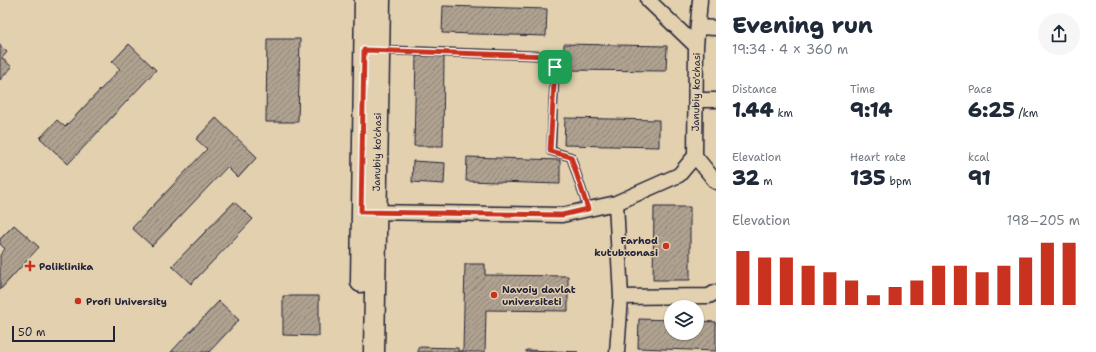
<!DOCTYPE html>
<meta charset="utf-8">
<style>
:root{--surface:#fff;--page:#f6f6f7;--text:#1f2937;--muted:#747a83;--accent:#c8321e}
body{margin:0;font-family:"Shantell Sans",sans-serif;background:var(--page);color:var(--text);height:100vh;display:flex;flex-direction:column;font-size:15px;white-space:nowrap}
*{box-sizing:border-box;margin:0}
p{font-size:13px;color:var(--muted)}
.icon{flex:none;width:22px;height:22px;fill:none;stroke:currentColor;stroke-width:2;stroke-linecap:round;stroke-linejoin:round}
.map{position:relative;flex:1;overflow:hidden}
.drawer{display:flex;flex-direction:column;background:var(--surface);width:380px}
.drawer>*{flex:none}
.tools{position:absolute;left:664px;top:300px;display:grid;gap:8px}
.tools a{display:grid;place-items:center;width:40px;height:40px;border-radius:50%;background:var(--surface);box-shadow:0 1px 3px #0004;font-size:20px}
.scale{position:absolute;left:12px;bottom:10px;width:103px;box-sizing:border-box;padding-left:4px;border:2px solid #22223b;border-top:0;font-size:11px;line-height:14px;white-space:nowrap;color:#22223b;-webkit-text-stroke:3px #e2d0ae;paint-order:stroke}
.pin{position:absolute;display:grid;place-items:center;width:34px;height:34px;color:#fff;margin:-17px;border-radius:8px;box-shadow:0 2px 6px #0006}
.round{display:grid;place-items:center;flex:none;width:42px;height:42px;border-radius:21px;background:var(--page)}
.head{display:flex;align-items:center;justify-content:space-between;height:68px;padding:0 16px}
h1{font-size:22px;font-weight:800;line-height:30px}
.stats{display:grid;grid-template-columns:repeat(3,1fr);gap:6px;height:68px;padding:4px 16px}
.stats div{display:grid;align-content:center}
.stats b{font-size:20px;font-weight:800}
.stats small{font-size:11px;font-weight:400}
.stats p{font-size:11px}
.chart{height:112px;padding:8px 16px}
.chart p{display:flex;justify-content:space-between}
.chart svg{width:100%;height:72px;margin-top:4px;stroke:var(--accent);stroke-width:6}
main{display:flex;flex:1;min-height:0}
.map>svg:first-child{display:block}
.building{fill:url(#building-hatch);stroke:#22223b}
.lines{fill:none;stroke-linecap:round;stroke-linejoin:round}
.service-casing{stroke:#22223b;stroke-width:10}
.minor-casing{stroke:#22223b;stroke-width:17}
.secondary-casing{stroke:#22223b;stroke-width:23}
.service{stroke:#e2d0ae;stroke-width:7}
.minor{stroke:#e2d0ae;stroke-width:14}
.secondary{stroke:#e2d0ae;stroke-width:20}
.route-casing{stroke:#fff;stroke-width:8}
.route{stroke:#c8321e;stroke-width:5}
.poi-dot{fill:#c8321e;stroke:#e2d0ae;stroke-width:1.5}
.labels{text-anchor:middle;dominant-baseline:central;stroke-width:3;stroke-linejoin:round;paint-order:stroke}
.street-label{font-size:10px;fill:#22223b;stroke:#e2d0ae}
.poi-label{font-size:10px;font-weight:bold;fill:#22223b;stroke:#e2d0ae;text-anchor:start}
</style>
<main>
<div class="map">
<svg width="716" height="352" viewBox="0 0 716 352">
<defs>
<pattern id="building-hatch" width="6" height="6" patternUnits="userSpaceOnUse"><rect width="6" height="6" fill="#b0a290"/><path d="M-1 1l2-2M0 6l6-6M5 7l2-2" fill="none" stroke="#8f8477"/></pattern>
</defs>
<rect width="100%" height="100%" fill="#e2d0ae"/>
<filter id="ink" filterUnits="userSpaceOnUse"><feTurbulence type="fractalNoise" baseFrequency=".025" numOctaves="2"/><feDisplacementMap in="SourceGraphic" scale="8" xChannelSelector="R" yChannelSelector="G"/><feConvolveMatrix kernelMatrix="1 2 1 2 8 2 1 2 1" color-interpolation-filters="sRGB"/></filter>
<g filter="url(#ink)">
<!-- building -->
<path class="building" d="M443,6L547,9L546,36L442,33Z
M267,39H300L298,122H266Z
M129,44L156,70L68,164L40,138L57,120L65,127L120,69L112,62Z
M564,44L667,46L666,71L563,70Z
M0,45L7,52L2,58L12,67L0,80Z
M416,56H444L443,146H414Z
M216,118L257,157L238,178L227,167L152,246L132,228L207,149L196,139Z
M565,118L659,120V147L564,145Z
M467,157L560,160V184L466,181Z
M413,161L445,163L444,184L412,182Z
M234,202L253,219L191,284L172,266Z
M654,207H690V280H653Z
M14,225L39,247L0,290V255L5,249L0,244V239Z
M465,264H485V275L568,276V311L486,310L485,352H418V347L458,348V351H463Z
M283,296H319V336L283,335Z
M219,301L239,320L209,352H171Z
M639,319L671,320V333H697V321L716,322V351L638,348Z
M526,350L578,352H526Z"/>
<g class="lines">
<!-- service casing -->
<g class="service-casing">
<path id="service" d="M380,50L549,56L555,67L551,151L571,157L588,209"/>
</g>
<!-- minor casing -->
<g class="minor-casing">
<path id="minor" d="M648,0L696,46L695,156
M698,27L716,28
M696,46L700,0
M696,100H716
M695,156L716,182
M616,203L621,297L617,352
M367,212L562,215L616,203L679,175L695,156
M621,297L709,296L716,292"/>
</g>
<!-- secondary casing -->
<g class="secondary-casing">
<path id="secondary" d="M361,282L365,0
M374,352L380,0"/>
</g>
<!-- service -->
<use href="#service" class="service"/>
<!-- minor -->
<use href="#minor" class="minor"/>
<!-- secondary -->
<use href="#secondary" class="secondary"/>
</g>
</g>
<g class="lines" filter="url(#ink)">
<!-- route casing -->
<g class="route-casing">
<path id="route" d="M364,50L549,56L555,67L550,151L571,157L588,209L562,215L361,212Z"/>
</g>
<!-- route -->
<use href="#route" class="route"/>
</g>
<!-- markers -->
<g class="poi-dot">
<circle cx="666" cy="246" r="4"/>
<path d="M28 260h4v4h4v4h-4v4h-4v-4h-4v-4h4z"/>
<circle cx="494" cy="295" r="4"/>
<circle cx="78" cy="301" r="4"/>
</g>
<g class="labels">
<!-- street labels -->
<g class="street-label">
<text transform="translate(696 92) rotate(-89)">Janubiy ko'chasi</text>
<text transform="translate(377 152) rotate(-89)">Janubiy ko'chasi</text>
</g>
<!-- poi labels -->
<g class="poi-label">
<text x="658" y="240" text-anchor="end">Farhod<tspan x="658" dy="12">kutubxonasi</tspan></text>
<text x="39" y="266">Poliklinika</text>
<text x="502" y="289">Navoiy davlat<tspan x="502" dy="12">universiteti</tspan></text>
<text x="86" y="301">Profi University</text>
</g>
</g>
</svg>
<div class="tools">
<a><svg class="icon" aria-label="layers" viewBox="0 0 24 24"><path d="M12 4l9 5-9 5-9-5zM3 14l9 5 9-5"/></svg></a>
</div>
<div class="scale">50 m</div>
<div class="pin" style="left:555px;top:67px;background:#1e9e55"><svg class="icon" aria-label="arrive" viewBox="0 0 24 24"><path d="M6 21V4h12l-3 4 3 4H6"/></svg></div>
</div>
<section class="drawer">
<div class="head"><div><h1>Evening run</h1><p>19:34 · 4 × 360 m</p></div><a class="round"><svg class="icon" aria-label="share" viewBox="0 0 24 24"><path d="M12 15V3M7 8l5-5 5 5M5 13v7h14v-7"/></svg></a></div>
<div class="stats">
<div><p>Distance</p><b>1.44<small> km</small></b></div>
<div><p>Time</p><b>9:14</b></div>
<div><p>Pace</p><b>6:25<small> /km</small></b></div>
</div>
<div class="stats">
<div><p>Elevation</p><b>32<small> m</small></b></div>
<div><p>Heart rate</p><b>135<small> bpm</small></b></div>
<div><p>kcal</p><b>91</b></div>
</div>
<div class="chart"><p><span>Elevation</span>198–205 m</p>
<svg viewBox="0 0 160 44" preserveAspectRatio="none"><path d="M5 44V11M15 44V15M25 44V15M35 44V20M45 44V24M55 44V29M65 44V38M75 44V33M85 44V29M95 44V20M105 44V20M115 44V24M125 44V20M135 44V15M145 44V6M155 44V6"/></svg>
</div>
</section>
</main>
